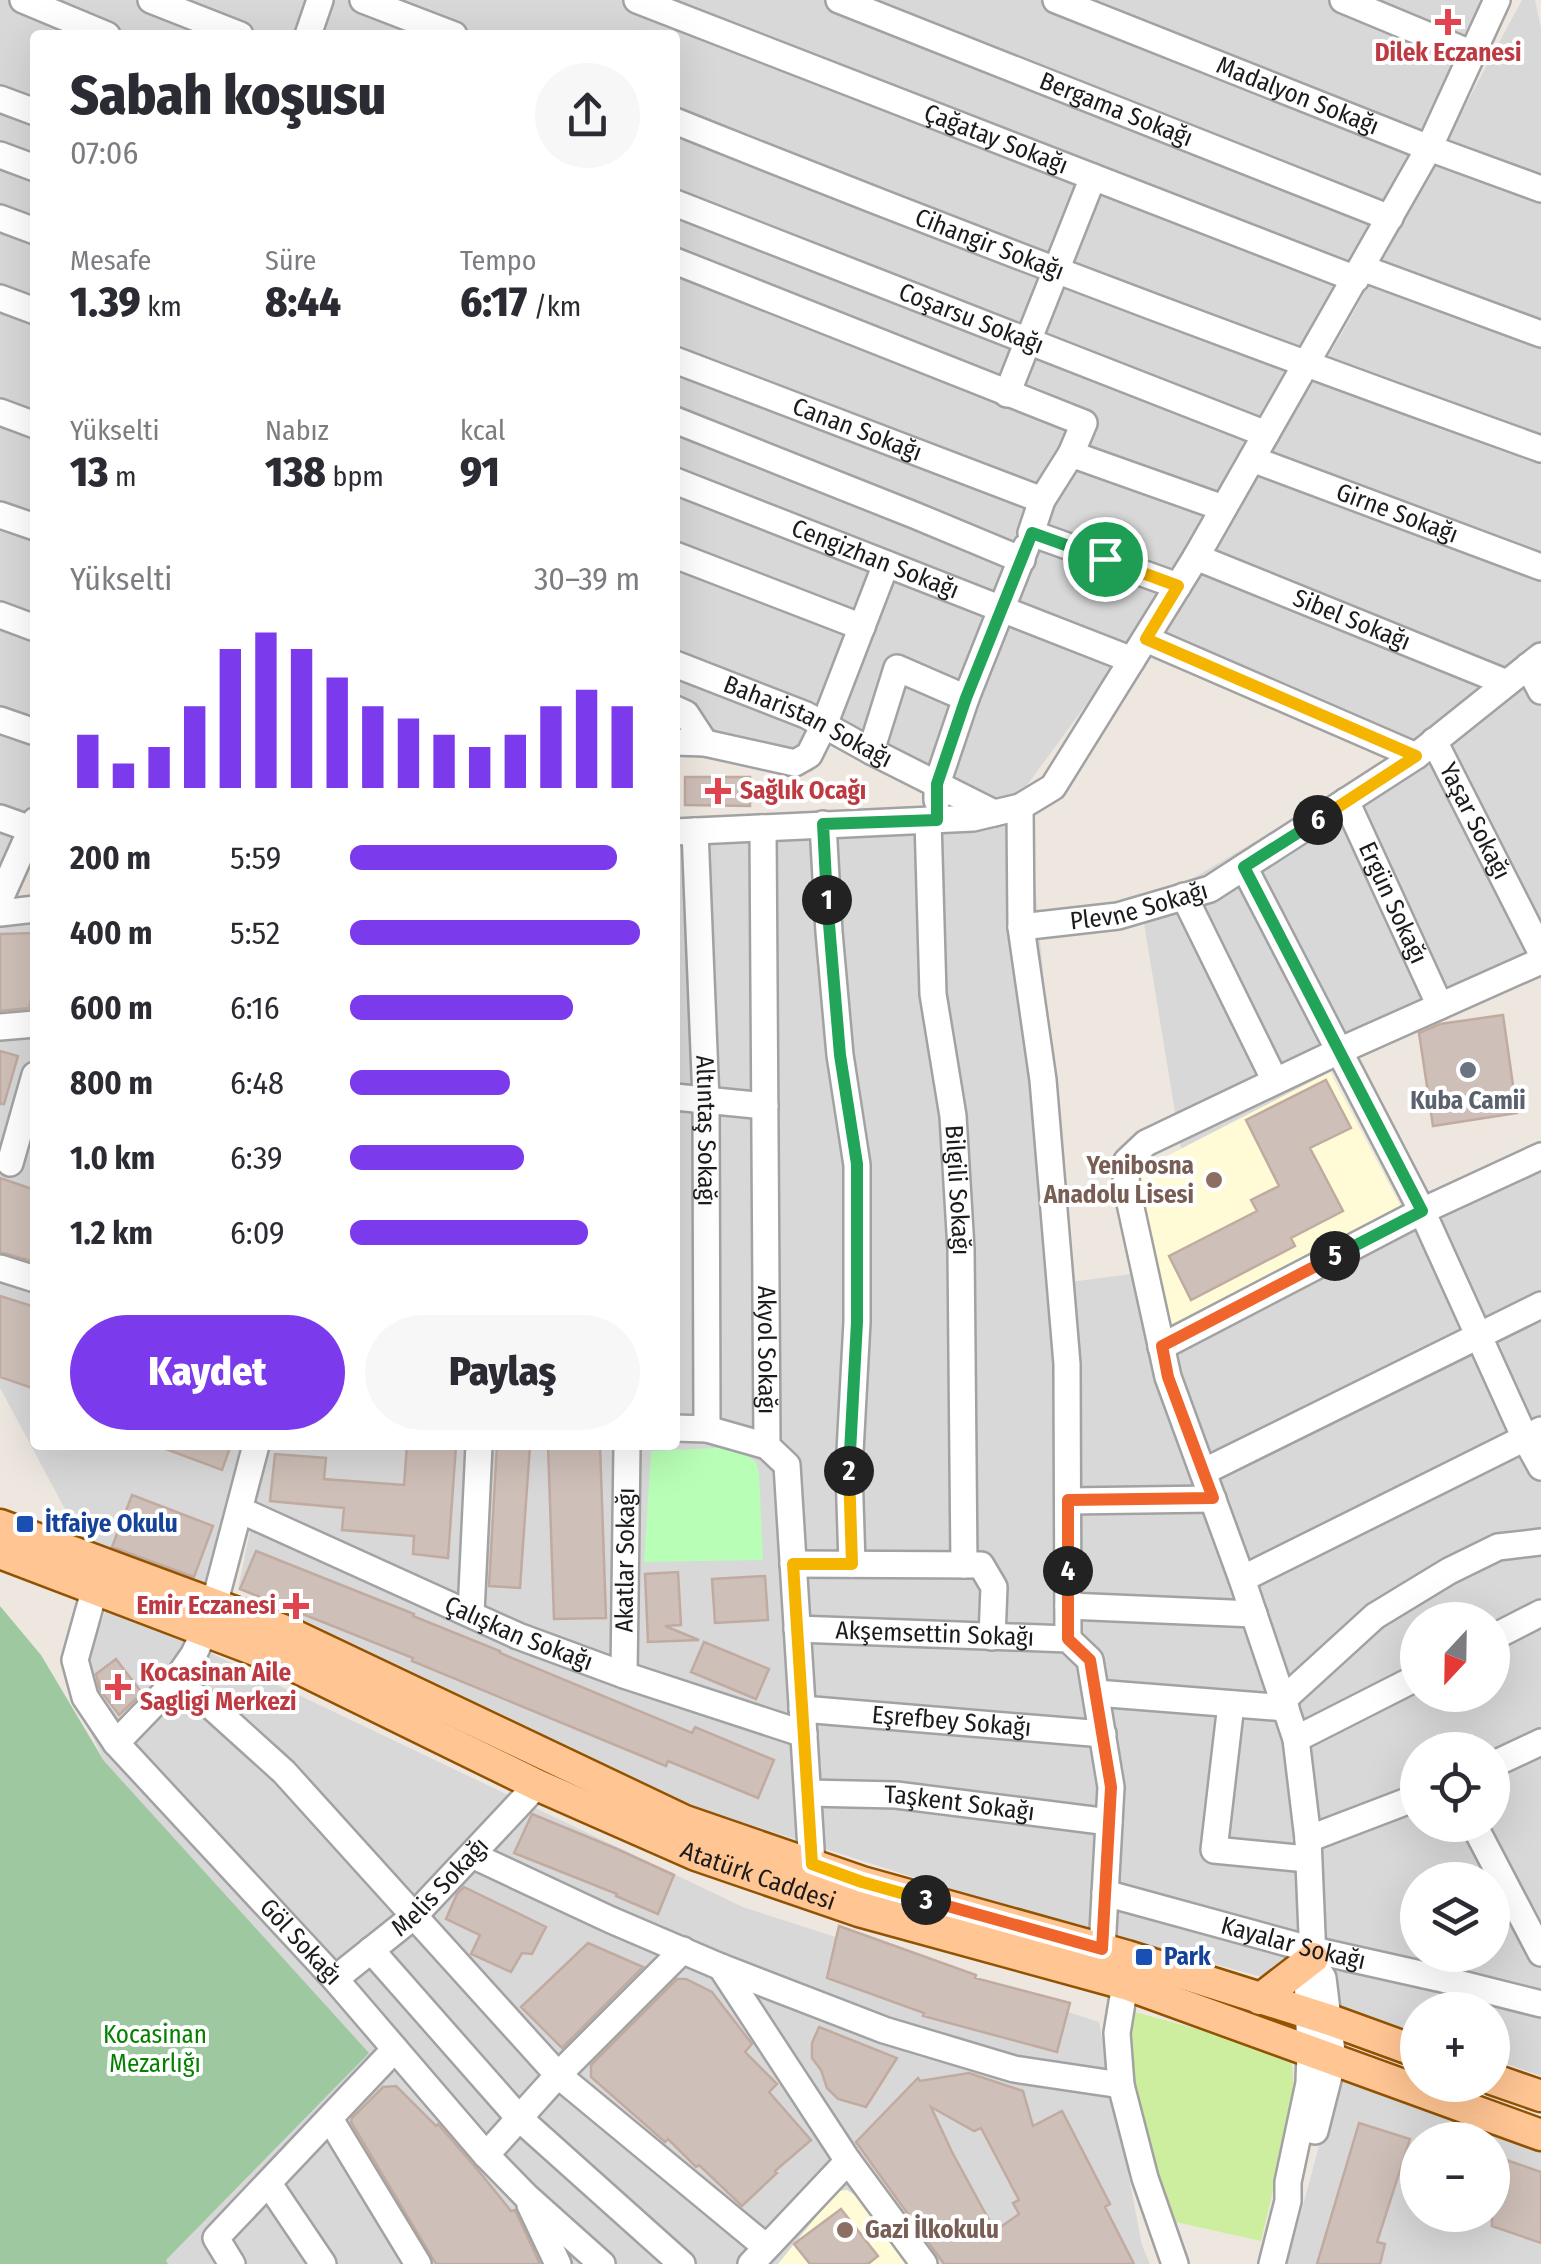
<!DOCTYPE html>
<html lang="tr">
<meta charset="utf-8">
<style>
:root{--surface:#fff;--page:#f7f7f7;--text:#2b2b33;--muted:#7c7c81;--accent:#7c3aed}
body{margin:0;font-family:"Fira Sans Condensed",sans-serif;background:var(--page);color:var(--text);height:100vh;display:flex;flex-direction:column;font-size:38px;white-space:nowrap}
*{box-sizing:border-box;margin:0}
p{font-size:32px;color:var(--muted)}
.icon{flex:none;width:55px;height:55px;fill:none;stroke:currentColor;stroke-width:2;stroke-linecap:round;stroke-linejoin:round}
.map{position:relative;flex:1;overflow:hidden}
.side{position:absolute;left:30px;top:30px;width:650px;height:1420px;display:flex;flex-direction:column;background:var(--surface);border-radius:10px;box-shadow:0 10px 40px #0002}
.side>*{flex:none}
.needle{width:65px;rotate:202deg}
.controls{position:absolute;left:1400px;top:1602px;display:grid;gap:20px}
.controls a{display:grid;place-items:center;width:110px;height:110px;border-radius:50%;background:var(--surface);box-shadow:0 10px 40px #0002;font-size:50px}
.pin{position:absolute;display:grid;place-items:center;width:85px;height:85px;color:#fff;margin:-42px;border:5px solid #fff;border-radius:50%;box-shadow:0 2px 10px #0007}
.km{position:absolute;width:50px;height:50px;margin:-25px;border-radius:50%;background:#222;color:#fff;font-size:28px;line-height:50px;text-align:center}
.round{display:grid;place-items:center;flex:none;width:105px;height:105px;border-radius:52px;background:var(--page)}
.headline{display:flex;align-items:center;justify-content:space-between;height:170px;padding:0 40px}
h1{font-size:55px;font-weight:800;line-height:75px}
.figures{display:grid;grid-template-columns:repeat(3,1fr);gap:15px;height:170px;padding:10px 40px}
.figures div{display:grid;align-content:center}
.figures b{font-size:42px;font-weight:800}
.figures small{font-size:28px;font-weight:400}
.figures p{font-size:28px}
.chart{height:280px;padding:20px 40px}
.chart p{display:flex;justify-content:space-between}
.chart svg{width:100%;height:180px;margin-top:10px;stroke:var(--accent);stroke-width:6}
.action{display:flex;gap:20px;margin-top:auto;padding:20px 40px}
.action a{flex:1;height:115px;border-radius:60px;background:var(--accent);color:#fff;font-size:40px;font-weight:800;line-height:115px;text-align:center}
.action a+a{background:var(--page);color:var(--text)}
ul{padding:0 40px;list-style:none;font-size:32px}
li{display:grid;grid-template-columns:160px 120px 1fr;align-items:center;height:75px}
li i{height:25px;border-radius:12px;background:var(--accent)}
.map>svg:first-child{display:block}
.residential{fill:#d9d8d8;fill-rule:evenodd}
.education{fill:#fffbd7}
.grass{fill:#ceee9f}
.cemetery{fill:#9ec9a0}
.park{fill:#b8feb6}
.building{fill:#cebfb8;stroke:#c1aba0;stroke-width:2.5;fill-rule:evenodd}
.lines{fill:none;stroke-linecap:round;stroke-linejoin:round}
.minor-casing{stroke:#a2a2a2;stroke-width:30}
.major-casing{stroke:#925200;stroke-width:35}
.minor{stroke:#fff;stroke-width:25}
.major{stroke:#ffc593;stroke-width:30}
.split-1-casing{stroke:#fff;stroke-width:20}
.split-2-casing{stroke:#fff;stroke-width:20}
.split-3-casing{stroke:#fff;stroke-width:20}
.split-4-casing{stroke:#fff;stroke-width:20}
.split-5-casing{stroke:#fff;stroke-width:20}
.split-6-casing{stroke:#fff;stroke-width:20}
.split-7-casing{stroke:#fff;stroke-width:20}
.split-1{stroke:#22a559;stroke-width:12}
.split-2{stroke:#22a559;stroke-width:12}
.split-3{stroke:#f5b400;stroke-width:12}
.split-4{stroke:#f0652b;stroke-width:12}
.split-5{stroke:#f0652b;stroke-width:12}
.split-6{stroke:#22a559;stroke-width:12}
.split-7{stroke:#f5b400;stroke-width:12}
.health-dot{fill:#e0444e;stroke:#fff;stroke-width:4}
.worship-dot{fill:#6b7280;stroke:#fff;stroke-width:4}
.education-dot{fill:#8d6e63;stroke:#fff;stroke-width:4}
.transit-dot{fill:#1a4fb4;stroke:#fff;stroke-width:4}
.labels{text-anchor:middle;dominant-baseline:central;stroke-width:8;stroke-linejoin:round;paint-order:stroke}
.health-label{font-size:25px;font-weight:bold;fill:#be3a42;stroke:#fff;text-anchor:start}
.street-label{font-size:25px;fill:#1b1b1b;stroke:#fff}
.worship-label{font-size:25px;font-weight:bold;fill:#5b616d;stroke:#fff}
.education-label{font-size:25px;font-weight:bold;fill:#785e54;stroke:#fff;text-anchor:end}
.transit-label{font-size:25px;font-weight:bold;fill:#164399;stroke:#fff;text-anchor:start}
.park-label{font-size:25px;fill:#048101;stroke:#fff}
</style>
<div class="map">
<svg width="1541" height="2264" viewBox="0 0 1541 2264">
<rect width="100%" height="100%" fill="#eee7df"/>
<!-- residential -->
<path class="residential" d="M0,0H1489L1444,94L1355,264L1113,668L1022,792L967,810L828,740L812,772L701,750L675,749V35H35V843L0,924Z
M1522,0H1535L1541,28V969L1330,1072L1181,1149L1140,899L1178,887L1396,758L1151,658L1349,321Z
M1030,825L1070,1282L1154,1271L1167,1327L1401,1207L1541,1147V2076L1493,2059L1492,2010H1418L1417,2033L1258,1976L987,1901L701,1809L238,1589L268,1445H675V841ZM1418,1620H1492V1695H1418ZM1418,1750H1492V1825H1418ZM1418,1880H1492V1955H1418Z
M35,921V1266L0,1255V926Z
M0,1278L35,1290V1445H244L209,1587L81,1539L0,1388Z
M106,1610L181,1639L743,1907L1099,2022L1142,2245L1150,2264H168L165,2261L104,1761L72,1693Z
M1338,2076L1541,2146V2264H1287ZM1418,2140H1492V2215H1418Z"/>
<!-- education -->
<path class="education" d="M1330,1072L1401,1207L1166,1327L1134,1173Z
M847,2190L858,2197L911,2264H778L837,2191Z"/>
<!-- grass -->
<path class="grass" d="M1127,2010L1291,2054L1295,2098L1261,2241L1171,2221L1118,2066Z"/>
<!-- cemetery -->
<path class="cemetery" d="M0,1606L41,1655L104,1761L369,2053L166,2260L168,2264H0Z"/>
<!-- park -->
<path class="park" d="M735,1447L756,1462L759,1473L763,1560L644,1562L651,1451Z"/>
<!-- building -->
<path class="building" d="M685,777H750V806L685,805Z
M35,933V980L29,1008L0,1011V934Z
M1503,1015L1517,1113L1433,1126L1419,1033L1440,1024Z
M0,1051L18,1056L4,1104H0Z
M1326,1080L1351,1128L1310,1148L1343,1211L1291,1238L1295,1246L1191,1300L1169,1256L1257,1211L1251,1200L1279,1186L1246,1120Z
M0,1178L35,1190V1262L0,1252Z
M0,1296L35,1307V1389L0,1377Z
M160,1445H231L222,1470L160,1447Z
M407,1445H456L448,1558L413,1554L414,1536L342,1530L344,1508L270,1501L275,1454L326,1458L324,1479L404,1485Z
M497,1445H530L520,1588L489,1586Z
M548,1445H600L606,1618L554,1619Z
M132,1495L213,1526L194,1577L112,1547Z
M256,1551L414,1614L413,1616L500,1651V1653L692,1733L695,1727L774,1760L758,1798L668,1761L666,1766L412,1661L413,1658L240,1589Z
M678,1572L681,1625L665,1626L699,1640L648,1642L645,1574Z
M765,1576L768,1620L715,1623L712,1579Z
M704,1642L769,1669L756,1699L691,1672Z
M116,1659L142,1693L119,1715L100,1690L96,1674Z
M532,1814L617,1849L674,1875L658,1914L616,1896L617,1894L514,1853Z
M464,1887L546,1927L532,1954L522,1953L511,1972L471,1954L480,1935L446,1919L457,1894Z
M839,1926L976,1975L975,1978L1070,2003L1057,2052L923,2016L924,2013L827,1978Z
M588,1943L643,1967L562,2048L521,2007Z
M677,1979H686L712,1992L752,2044L745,2052L777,2084L769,2092L811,2140L775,2171L777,2173L742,2206L699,2165L696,2167L668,2139L665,2142L591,2077V2065Z
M819,2027L897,2058L866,2107L838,2099L827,2088L821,2070L812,2058V2043Z
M969,2073L1023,2091L1033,2126L1062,2111L1110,2204L1105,2207L1134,2264H944L856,2142L918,2078L920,2081ZM931,2107L974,2131L981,2128L1019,2200L1013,2203L1019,2214L995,2231L952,2152Z
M396,2086L436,2126L438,2124L482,2175L511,2211L515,2210L540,2264H436L351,2122L352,2118L383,2087Z
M1359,2123L1410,2139L1377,2242L1385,2244L1380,2264H1317Z
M1492,2155L1541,2172V2243L1492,2226Z
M841,2209L878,2256L868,2264H810L794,2244Z"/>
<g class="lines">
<!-- minor casing -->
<g class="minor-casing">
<g id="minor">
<path d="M23,0L107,35"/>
<path d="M151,0L240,35"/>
<path d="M363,0L454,35"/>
<path id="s1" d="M637,0L1356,279"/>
<path id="s2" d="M839,0L1390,218"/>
<path id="s3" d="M1056,0L1429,148L1541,189"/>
<path d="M1343,0L1473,54"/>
<path d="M308,35L320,0"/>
<path d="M0,99L35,112"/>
<path id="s4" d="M675,121C961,236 1250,345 1541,449"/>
<path d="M0,155L35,168"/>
<path id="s5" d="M675,203L1266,434"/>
<path d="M0,218L35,231"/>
<path d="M675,261L1084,423L1071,454L1042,500L1031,533L1178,586"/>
<path d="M1362,268L1541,334"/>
<path d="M0,298L35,311"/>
<path id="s6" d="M675,360L1042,500"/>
<path d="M1007,394L1093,177"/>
<path d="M0,412L35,425"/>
<path d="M675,420L914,515L1022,560"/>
<path d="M1071,454L1223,508"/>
<path id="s7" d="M1252,459L1541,567"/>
<path id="s8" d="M675,481L1132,660"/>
<path d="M0,515L35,527"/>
<path d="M675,555L862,627"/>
<path id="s9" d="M1196,557L1507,683"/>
<path d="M0,615L35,628"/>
<path d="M1146,639L1416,756"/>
<path id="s10" d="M675,664L806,715L871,751L994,813"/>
<path d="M1528,666L1541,691"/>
<path d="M675,709L686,714L705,743"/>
<path d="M0,720L35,732"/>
<path id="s11" d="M1434,741L1541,952"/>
<path d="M675,742L705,743L795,763L809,755L824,725L886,564"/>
<path d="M871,751L897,668L966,698"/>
<path d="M937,800V784L966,698L1026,547"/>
<path id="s12" d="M1346,801L1440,1006"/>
<path d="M1020,807L1021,927L1043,1080L1067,1364L1068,1639"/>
<path d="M0,818L31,829"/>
<path id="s13" d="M928,820L933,994L953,1116L961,1249L964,1565"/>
<path d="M823,824L829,932L840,1055L857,1165V1322L849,1470L852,1564"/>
<path id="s14" d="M763,828L767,1446L787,1465L812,1865"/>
<path id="s15" d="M695,831L706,1100L707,1429"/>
<path d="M675,832L973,818L1020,807L1053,787L1196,557L1429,148L1497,0"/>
<path d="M1244,867L1422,1211L1525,1438L1541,1467"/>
<path d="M1184,896L1275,1081"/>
<path d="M0,899L35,821"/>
<path d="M0,913L35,909"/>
<path id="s16" d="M1021,927L1118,916L1210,889L1416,756L1541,656"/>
<path d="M0,1027L35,1024"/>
<path d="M675,1097L765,1106"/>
<path d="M10,1163L35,1075"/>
<path d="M0,1268L35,1279"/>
<path d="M1161,1347L1422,1211L1541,1156"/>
<path d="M675,1428L707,1429L767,1446"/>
<path d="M1203,1472L1541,1305"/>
<path d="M1068,1501L1213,1499"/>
<path id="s17" d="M240,1510L518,1636L624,1675L804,1734"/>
<path d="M793,1564L981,1565L994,1587L992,1637"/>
<path d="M1242,1579L1541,1430"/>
<path id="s18" d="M95,1588L75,1660L85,1697L116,1743L335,1979L486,2155L526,2196L602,2264"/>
<path d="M214,1605L256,1445"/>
<path d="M1068,1606L1254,1614"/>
<path d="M471,1613L479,1445"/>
<path id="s19" d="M797,1629L1068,1639L1090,1660L1111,1787L1102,1949"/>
<path d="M1492,1638L1541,1613"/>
<path id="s20" d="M624,1675L627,1445"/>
<path d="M174,1683L194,1654L205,1630"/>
<path d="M1096,1693L1286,1708"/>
<path d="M1284,1699L1375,1616L1449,1571L1498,1547L1541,1542"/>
<path d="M1231,1704L1214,1850L1307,1859"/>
<path id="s21" d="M802,1709L1103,1734"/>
<path d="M1296,1739L1418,1677"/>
<path d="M116,1743L174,1683L211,1706L284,1772L558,2075L766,2247"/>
<path d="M1492,1765L1541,1742"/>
<path id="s22" d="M808,1793L896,1795L1109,1822"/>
<path d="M1474,1825L1541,1953"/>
<path d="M1308,1839L1418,1797"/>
<path d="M472,1855L611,1920L721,1967L884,2030L1014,2069L1121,2085"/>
<path id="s23" d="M1105,1893L1313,1950L1438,1978L1541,2004"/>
<path d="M371,1950L519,2118L682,2264"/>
<path d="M1313,1962L1323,1978L1333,2060L1315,2131"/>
<path d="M721,1967L848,2161L924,2264"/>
<path id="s24" d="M335,1979L414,1916L537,1785"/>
<path d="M1125,1984L1117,2033L1121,2085L1145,2178L1175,2264"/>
<path d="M330,2119L418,2264"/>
<path d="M486,2155L558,2075L683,1950"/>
<path d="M269,2184L323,2264"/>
<path d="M530,2205L558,2264"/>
<path d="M232,2264L216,2238L395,2049"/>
<path d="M751,2264L848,2161"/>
<path d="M1272,2264L1288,2201V2182L1309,2083L1310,2051L1307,1976L1313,1958L1308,1839L1296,1739L1242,1579L1168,1377L1126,1185L1127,1161L1146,1143L1339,1051L1541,961"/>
</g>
</g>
<!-- major casing -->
<g class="major-casing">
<g id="major">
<path d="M0,1525L283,1630L685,1821L862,1882L1127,1956L1330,2020L1418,2052"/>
<path id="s25" d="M0,1553L284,1661L537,1785L696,1855L859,1911L1125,1984L1541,2135"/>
<path d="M1260,1999L1313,1958"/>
<path d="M1492,2079L1541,2096"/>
</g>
</g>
<!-- minor -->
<use href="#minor" class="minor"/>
<!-- major -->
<use href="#major" class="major"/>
</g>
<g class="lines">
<!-- split-1 casing -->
<g class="split-1-casing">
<path id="split-1" d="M827,900L823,824L937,820V784L966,698L1032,533L1105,559"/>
</g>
<!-- split-2 casing -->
<g class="split-2-casing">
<path id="split-2" d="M827,900L840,1055L857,1164V1322L849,1471"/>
</g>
<!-- split-3 casing -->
<g class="split-3-casing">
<path id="split-3" d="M849,1471L852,1564H793L812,1864L862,1882L926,1900"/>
</g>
<!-- split-4 casing -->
<g class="split-4-casing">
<path id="split-4" d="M926,1900L1102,1949L1111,1787L1090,1660L1068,1639V1571"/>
</g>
<!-- split-5 casing -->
<g class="split-5-casing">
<path id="split-5" d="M1068,1571V1500L1213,1498L1168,1377L1162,1346L1335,1256"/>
</g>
<!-- split-6 casing -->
<g class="split-6-casing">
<path id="split-6" d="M1318,820L1244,867L1422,1211L1335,1256"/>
</g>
<!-- split-7 casing -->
<g class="split-7-casing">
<path id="split-7" d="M1105,559L1178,586L1146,639L1416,756L1318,820"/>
</g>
<!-- split-1 -->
<use href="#split-1" class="split-1"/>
<!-- split-2 -->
<use href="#split-2" class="split-2"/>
<!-- split-3 -->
<use href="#split-3" class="split-3"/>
<!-- split-4 -->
<use href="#split-4" class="split-4"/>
<!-- split-5 -->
<use href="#split-5" class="split-5"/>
<!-- split-6 -->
<use href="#split-6" class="split-6"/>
<!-- split-7 -->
<use href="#split-7" class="split-7"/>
</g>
<!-- markers -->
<g class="health-dot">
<path d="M1443 7h10v10h10v10h-10v10h-10v-10h-10v-10h10z"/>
<path d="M713 776h10v10h10v10h-10v10h-10v-10h-10v-10h10z"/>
<path d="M291 1591h10v10h10v10h-10v10h-10v-10h-10v-10h10z"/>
<path d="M113 1672h10v10h10v10h-10v10h-10v-10h-10v-10h10z"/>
</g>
<circle class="worship-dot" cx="1468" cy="1070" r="10"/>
<g class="education-dot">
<circle cx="1214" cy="1180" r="10"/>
<circle cx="845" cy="2230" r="10"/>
</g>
<g class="transit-dot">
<rect x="15" y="1514" width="20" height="20" rx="5"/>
<rect x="1134" y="1947" width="20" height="20" rx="5"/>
</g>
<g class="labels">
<!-- health labels -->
<g class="health-label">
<text x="1448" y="53" text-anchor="middle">Dilek Eczanesi</text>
<text x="740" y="791">Sağlık Ocağı</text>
<text x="276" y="1606" text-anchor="end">Emir Eczanesi</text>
<text x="140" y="1673">Kocasinan Aile<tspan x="140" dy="29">Sagligi Merkezi</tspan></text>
</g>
<!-- street labels -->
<g class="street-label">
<text stroke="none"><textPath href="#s3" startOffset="260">Madalyon Sokağı</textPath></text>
<text stroke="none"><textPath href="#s2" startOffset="298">Bergama Sokağı</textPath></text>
<text stroke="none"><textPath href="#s1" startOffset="385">Çağatay Sokağı</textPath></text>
<text stroke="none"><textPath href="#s4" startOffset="338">Cihangir Sokağı</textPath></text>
<text stroke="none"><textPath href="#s5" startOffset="318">Coşarsu Sokağı</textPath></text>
<text stroke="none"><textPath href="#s6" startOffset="195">Canan Sokağı</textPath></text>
<text stroke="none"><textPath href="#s7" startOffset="155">Girne Sokağı</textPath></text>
<text stroke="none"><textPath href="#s8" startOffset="215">Cengizhan Sokağı</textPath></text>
<text stroke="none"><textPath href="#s9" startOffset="168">Sibel Sokağı</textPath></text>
<text stroke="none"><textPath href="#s10" startOffset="145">Baharistan Sokağı</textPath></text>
<text stroke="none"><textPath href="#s11" startOffset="90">Yaşar Sokağı</textPath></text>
<text stroke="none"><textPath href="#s16" startOffset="120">Plevne Sokağı</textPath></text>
<text stroke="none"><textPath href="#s12" startOffset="112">Ergün Sokağı</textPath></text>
<text stroke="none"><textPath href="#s15" startOffset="300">Altıntaş Sokağı</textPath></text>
<text stroke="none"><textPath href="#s13" startOffset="372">Bilgili Sokağı</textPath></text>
<text stroke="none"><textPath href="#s14" startOffset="522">Akyol Sokağı</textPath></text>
<text stroke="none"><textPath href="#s20" startOffset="115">Akatlar Sokağı</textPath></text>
<text stroke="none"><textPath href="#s17" startOffset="305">Çalışkan Sokağı</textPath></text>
<text stroke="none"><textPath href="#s19" startOffset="138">Akşemsettin Sokağı</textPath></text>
<text stroke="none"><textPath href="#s21" startOffset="150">Eşrefbey Sokağı</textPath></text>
<text stroke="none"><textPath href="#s22" startOffset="152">Taşkent Sokağı</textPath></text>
<text stroke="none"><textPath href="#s25" startOffset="825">Atatürk Caddesi</textPath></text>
<text stroke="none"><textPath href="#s24" startOffset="140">Melis Sokağı</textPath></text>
<text stroke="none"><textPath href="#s18" startOffset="440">Göl Sokağı</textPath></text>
<text stroke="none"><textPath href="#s23" startOffset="195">Kayalar Sokağı</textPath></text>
</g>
<!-- worship labels -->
<g class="worship-label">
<text x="1468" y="1101">Kuba Camii</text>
</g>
<!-- education labels -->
<g class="education-label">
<text x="1194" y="1166">Yenibosna<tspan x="1194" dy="29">Anadolu Lisesi</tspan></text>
<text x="865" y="2230" text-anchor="start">Gazi İlkokulu</text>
</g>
<!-- transit labels -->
<g class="transit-label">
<text x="45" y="1524">İtfaiye Okulu</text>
<text x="1164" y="1957">Park</text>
</g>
<!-- park labels -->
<g class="park-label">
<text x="155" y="2035">Kocasinan<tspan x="155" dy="29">Mezarlığı</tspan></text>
</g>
</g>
</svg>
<div class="controls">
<a><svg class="needle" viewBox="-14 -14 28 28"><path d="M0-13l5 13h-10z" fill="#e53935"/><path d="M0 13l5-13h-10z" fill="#7c7c81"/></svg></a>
<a><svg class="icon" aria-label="locate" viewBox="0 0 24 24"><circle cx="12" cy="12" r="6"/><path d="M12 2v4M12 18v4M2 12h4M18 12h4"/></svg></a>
<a><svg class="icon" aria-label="layers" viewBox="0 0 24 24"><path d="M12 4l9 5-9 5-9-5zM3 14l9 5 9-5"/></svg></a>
<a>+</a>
<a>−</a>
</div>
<div class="pin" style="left:1105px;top:559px;background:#1e9e55"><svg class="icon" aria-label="arrive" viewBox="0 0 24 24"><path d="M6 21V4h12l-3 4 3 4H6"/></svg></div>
<b class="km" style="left:827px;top:900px">1</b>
<b class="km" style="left:849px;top:1471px">2</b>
<b class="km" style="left:926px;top:1900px">3</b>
<b class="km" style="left:1068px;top:1571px">4</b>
<b class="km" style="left:1335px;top:1256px">5</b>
<b class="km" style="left:1318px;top:820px">6</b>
<section class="side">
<div class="headline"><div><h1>Sabah koşusu</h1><p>07:06</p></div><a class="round"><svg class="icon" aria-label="share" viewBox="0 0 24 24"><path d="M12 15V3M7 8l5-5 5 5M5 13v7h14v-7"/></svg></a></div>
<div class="figures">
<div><p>Mesafe</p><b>1.39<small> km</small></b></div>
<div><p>Süre</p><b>8:44</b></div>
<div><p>Tempo</p><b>6:17<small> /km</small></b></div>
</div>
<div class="figures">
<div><p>Yükselti</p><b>13<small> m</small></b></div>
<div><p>Nabız</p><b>138<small> bpm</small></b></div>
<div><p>kcal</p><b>91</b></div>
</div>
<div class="chart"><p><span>Yükselti</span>30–39 m</p>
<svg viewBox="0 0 160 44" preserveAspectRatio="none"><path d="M5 44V31M15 44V38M25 44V34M35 44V24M45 44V10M55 44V6M65 44V10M75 44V17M85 44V24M95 44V27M105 44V31M115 44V34M125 44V31M135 44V24M145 44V20M155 44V24"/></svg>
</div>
<ul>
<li><b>200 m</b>5:59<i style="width:92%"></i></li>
<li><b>400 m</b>5:52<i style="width:100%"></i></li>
<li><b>600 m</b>6:16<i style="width:77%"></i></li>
<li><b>800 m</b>6:48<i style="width:55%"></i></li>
<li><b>1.0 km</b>6:39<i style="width:60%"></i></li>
<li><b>1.2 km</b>6:09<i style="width:82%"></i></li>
</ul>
<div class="action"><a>Kaydet</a><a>Paylaş</a></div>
</section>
</div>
